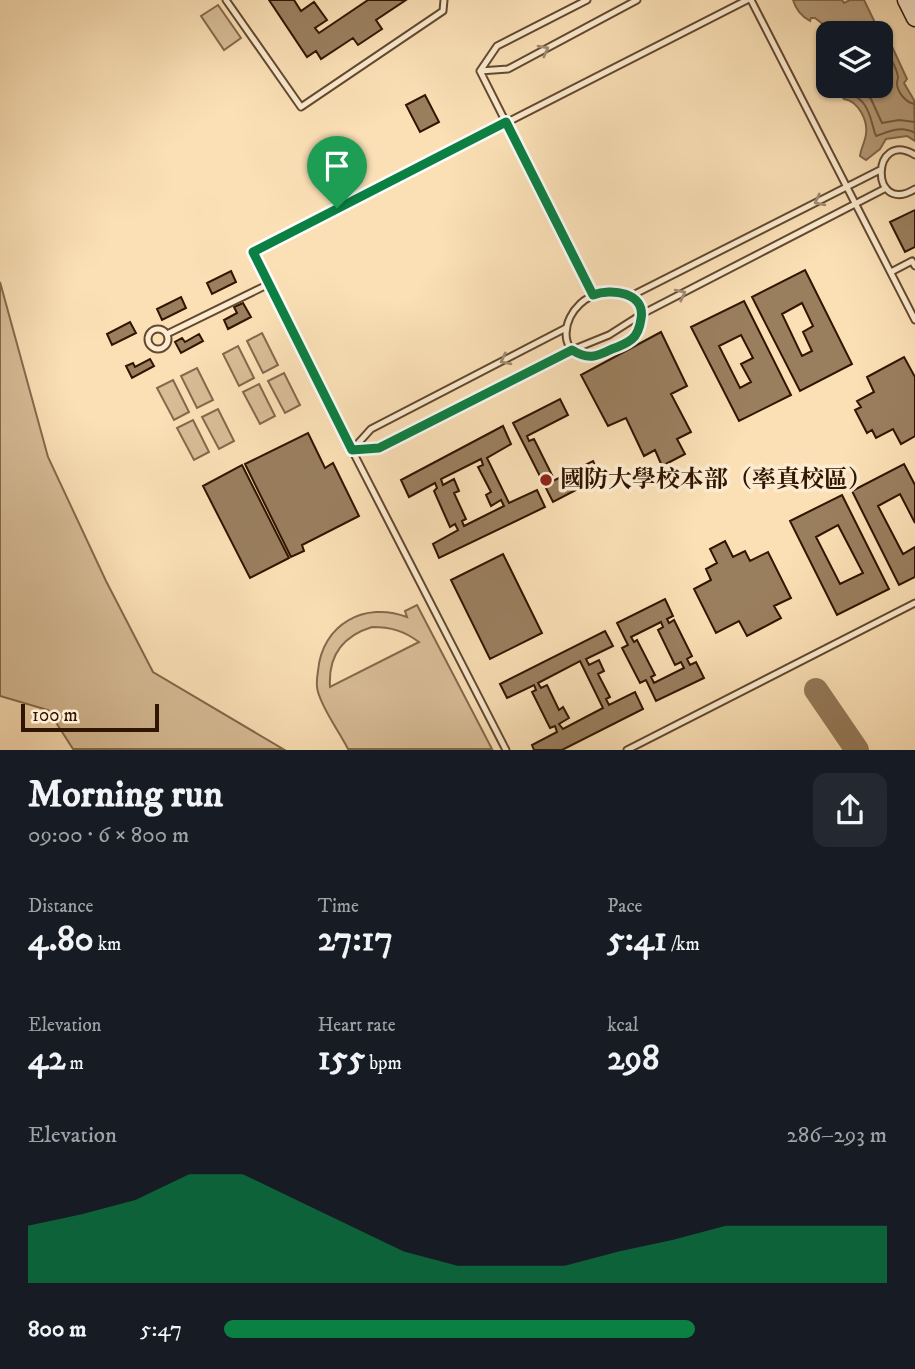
<!DOCTYPE html>
<meta charset="utf-8">
<style>
:root{--surface:#171b24;--page:#242831;--text:#f1f3f6;--muted:#9ea1a6;--accent:#0b8043}
body{margin:0;font-family:"IM FELL DW Pica","Noto Serif TC",serif;background:var(--page);color:var(--text);height:100vh;display:flex;flex-direction:column;font-size:26px;white-space:nowrap}
*{box-sizing:border-box;margin:0}
p{font-size:23px;color:var(--muted)}
.icon{flex:none;width:38px;height:38px;fill:none;stroke:currentColor;stroke-width:2;stroke-linecap:round;stroke-linejoin:round}
.map{position:relative;height:750px;overflow:hidden}
.drawer{display:flex;flex-direction:column;background:var(--surface);flex:1}
.drawer>*{flex:none}
.fabs{position:absolute;left:816px;top:21px;display:grid;gap:14px}
.fabs a{display:grid;place-items:center;width:77px;height:77px;border-radius:14px;background:var(--surface);box-shadow:0 2px 5px #0004;font-size:35px}
.scale{position:absolute;left:21px;bottom:18px;width:138px;box-sizing:border-box;padding-left:7px;border:4px solid #301500;border-top:0;font-size:19px;line-height:24px;white-space:nowrap;color:#301500;-webkit-text-stroke:5px #fcebd0;paint-order:stroke}
.pin{position:absolute;display:grid;place-items:center;width:60px;height:60px;color:#fff;margin:-72px -30px;border-radius:50% 50% 50% 0;rotate:-45deg;box-shadow:0 0 7px #0007}
.pin .icon{rotate:45deg}
.round{display:grid;place-items:center;flex:none;width:74px;height:74px;border-radius:14px;background:var(--page)}
.head{display:flex;align-items:center;justify-content:space-between;height:119px;padding:0 28px}
h1{font-size:38px;font-weight:700;line-height:52px}
.metrics{display:grid;grid-template-columns:repeat(3,1fr);gap:10px;height:119px;padding:7px 28px}
.metrics div{display:grid;align-content:center}
.metrics b{font-size:35px;font-weight:700}
.metrics small{font-size:19px;font-weight:400}
.metrics p{font-size:19px}
.chart{height:196px;padding:14px 28px}
.chart p{display:flex;justify-content:space-between}
.chart svg{width:100%;height:126px;margin-top:7px;fill:var(--accent);opacity:.7}
ul{padding:0 28px;list-style:none;font-size:23px}
li{display:grid;grid-template-columns:112px 84px 1fr;align-items:center;height:52px}
li i{height:18px;border-radius:9px;background:var(--accent)}
.map>svg:first-child{display:block}
.green{fill:#d8bd97;stroke:#84694c;stroke-width:2;fill-rule:evenodd}
.water{fill:#b69b78;stroke:#806548;stroke-width:2}
.lines{fill:none;stroke-linecap:round;stroke-linejoin:round}
.shore{stroke:#73583c;stroke-width:2}
.taxiway{stroke:#967a5b;stroke-width:24}
.building{fill:#9a7f5f;stroke:#301500;stroke-width:2;fill-rule:evenodd}
.lane-casing{stroke:#63482e;stroke-width:9}
.secondary-casing{stroke:#301500;stroke-width:19}
.lane{stroke:#fcebd0;stroke-width:5}
.secondary{stroke:#fcebd0;stroke-width:16}
.oneway{stroke:#a08b72}
.route-casing{stroke:#fff;stroke-width:14}
.route{stroke:#0b8043;stroke-width:9}
.poi-dot{fill:#8f2418;stroke:#fcebd0;stroke-width:2.5}
.labels{text-anchor:middle;dominant-baseline:central;stroke-width:7;stroke-linejoin:round;paint-order:stroke}
.poi-label{font-size:24px;font-weight:bold;fill:#301500;stroke:#fcebd0;text-anchor:start}
</style>
<div class="map">
<svg width="915" height="750" viewBox="0 0 915 750">
<rect width="100%" height="100%" fill="#fbe0b6"/>
<filter id="stains"><feTurbulence type="fractalNoise" baseFrequency=".00286" numOctaves="4"/><feColorMatrix values="0 0 0 0 .2 0 0 0 0 .09 0 0 0 0 .02 0 0 0 .5 -.17"/></filter>
<radialGradient id="worn" r=".72"><stop offset=".6" stop-color="#630" stop-opacity="0"/><stop offset="1" stop-color="#630" stop-opacity=".3"/></radialGradient>
<!-- green -->
<path class="green" d="M218,5L241,38L224,50L201,16Z
M0,282L48,457L106,581L153,672L283,749H73L48,710L0,696Z
M262,333L278,365L263,373L247,341Z
M238,346L254,378L239,386L223,354Z
M197,368L213,400L197,408L181,376Z
M284,373L300,405L285,413L268,381Z
M173,380L189,412L174,420L157,388Z
M259,384L275,416L260,424L243,392Z
M218,409L234,441L219,449L202,417Z
M193,420L209,452L194,460L177,428Z
M417,605L492,749H348C339,731 324,712 318,692C316,686 317,677 318,671C322,624 365,601 407,617L405,611ZM372,627C391,627 404,631 419,642L330,687C328,656 343,636 372,627Z"/>
<!-- water -->
<path class="water" d="M793,0H842L844,3L850,0H864L880,33H831L828,28L815,18H811L810,21C801,16 796,10 793,0Z
M880,34L883,40H889L907,79L904,83L914,100L915,141L907,136L886,139L880,149L866,160L860,156C861,148 865,142 866,134C868,120 858,101 844,99L834,86H880Z"/>
<g class="lines">
<!-- shore -->
<path class="shore" d="M880,46C887,50 897,68 898,77C898,79 897,81 897,83C897,92 906,103 915,104
M842,86C848,94 858,95 864,104C871,113 872,126 876,136C888,132 901,125 915,133
M856,86L871,99L882,123L899,120L915,122"/>
<!-- taxiway -->
<path class="taxiway" d="M816,690L857,750"/>
</g>
<!-- building -->
<path class="building" d="M269,0H294L301,11L314,2L327,20L315,28L319,33L368,0H406L376,20L382,29L358,45L353,38L321,59L316,51L307,57Z
M425,95L439,122L420,132L406,105Z
M915,210V247L905,252L890,222Z
M805,270L852,364L800,391L752,297ZM802,303L813,326L803,332L812,351L802,356L782,314Z
M231,271L236,282L212,294L207,283Z
M181,297L186,308L162,320L157,309Z
M744,301L791,395L739,421L691,327ZM741,335L753,358L741,364L751,382L740,388L719,346Z
M243,303L251,317L228,329L224,320L237,313L234,307Z
M130,322L136,333L112,345L107,334Z
M661,332L687,386L671,394L691,432L677,439L685,454L662,466L655,450L644,456L626,418L608,426L581,375Z
M199,334L203,341L181,353L175,342L182,338L185,342Z
M904,357L915,377V436L901,444L893,429L876,438L872,430L867,433L855,410L861,407L857,401L874,392L867,377Z
M150,359L154,366L132,378L126,366L133,363L135,367Z
M560,399L568,415L527,436L529,441L534,439L552,475L548,476L551,482L593,461L601,477L553,502L513,423Z
M503,426L511,444L487,458L509,503L537,490L545,507L439,558L433,544L458,530L455,524L450,527L434,491L437,488L435,483L409,497L401,480ZM481,459L483,465L478,467L491,492L486,495L491,506L501,500L504,506L464,526L462,521L466,519L454,493L459,491L454,479L443,485L441,479Z
M308,433L325,468L333,463L359,516L302,545L304,551L291,557L245,464Z
M904,464L915,485V523L900,494L878,506L903,554L915,547V577L899,585L852,491Z
M242,465L289,558L250,578L203,486Z
M842,495L889,589L837,615L790,521ZM838,525L863,573L840,584L816,537Z
M725,541L733,557L745,551L750,561L768,552L791,598L774,606L781,618L747,636L739,621L716,633L694,589L711,580L706,569L717,563L710,549Z
M503,554L542,633L490,659L451,580Z
M665,599L673,616L667,619L669,623L674,620L692,656L687,659L690,665L696,662L704,678L656,701L646,680L640,683L622,648L628,645L617,623ZM661,622L663,627L658,630L675,665L681,662L684,668L654,683L651,677L655,675L637,640L634,642L631,637Z
M605,631L613,646L586,659L589,665L599,660L604,671L598,674L610,697L606,699L609,705L635,692L643,709L562,750H534L532,745L557,732L555,726L550,728L532,692L536,690L534,685L507,698L500,684ZM580,661L603,708L563,729L559,724L569,718L563,707L559,710L547,685L541,688L538,683Z"/>
<g class="lines">
<!-- lane casing -->
<g class="lane-casing">
<path id="lane" d="M226,0L301,107L443,11L444,0
M751,0L915,320
M480,71L593,295
M480,71L508,69L637,0
M480,71L497,46L587,0
M915,155C871,128 869,217 915,189
M891,272L912,261L915,266
M603,291L623,293L639,304C647,332 631,341 608,351C600,355 592,360 583,357C558,348 564,319 580,304C586,298 595,294 603,291Z
M631,296L880,170
M566,328L371,429L352,450L379,448L572,350L609,335L642,314L886,188
M148 339a10 10 0 1 1 20 0a10 10 0 1 1-20 0Z
M167,334L269,284
M506,750L352,450L253,252L747,0
M627,750L915,603"/>
</g>
<!-- secondary casing -->
<g class="secondary-casing">
<path id="secondary" d="M906,0L915,18"/>
</g>
<!-- lane -->
<use href="#lane" class="lane"/>
<!-- secondary -->
<use href="#secondary" class="secondary"/>
</g>
<!-- one-way arrows -->
<defs><path id="oneway-chevron" d="M-2-3.5L2.5 0L-2 3.5" fill="none" stroke-width="1.6" stroke-linecap="round" stroke-linejoin="round" transform="scale(1.75)"/></defs>
<g class="oneway">
<use href="#oneway-chevron" transform="translate(544 50) rotate(-28)"/>
<use href="#oneway-chevron" transform="translate(819 201) rotate(153)"/>
<use href="#oneway-chevron" transform="translate(681 294) rotate(-27)"/>
<use href="#oneway-chevron" transform="translate(505 360) rotate(153)"/>
</g>
<g class="lines">
<!-- route casing -->
<g class="route-casing">
<path id="route" d="M506,122L593,295C611,288 646,292 641,319C640,326 638,334 632,339C627,343 618,347 612,349C596,357 588,360 572,350L379,448L352,450L253,252Z"/>
</g>
<!-- route -->
<use href="#route" class="route"/>
</g>
<!-- markers -->
<circle class="poi-dot" cx="546" cy="480" r="7"/>
<g class="labels">
<!-- poi labels -->
<g class="poi-label">
<text x="560" y="480">國防大學校本部（率真校區）</text>
</g>
</g>
<rect width="100%" height="100%" filter="url(#stains)"/>
<rect width="100%" height="100%" fill="url(#worn)"/>
</svg>
<div class="fabs">
<a><svg class="icon" aria-label="layers" viewBox="0 0 24 24"><path d="M12 4l9 5-9 5-9-5zM3 14l9 5 9-5"/></svg></a>
</div>
<div class="scale">100 m</div>
<div class="pin" style="left:337px;top:208px;background:#1e9e55"><svg class="icon" aria-label="arrive" viewBox="0 0 24 24"><path d="M6 21V4h12l-3 4 3 4H6"/></svg></div>
</div>
<section class="drawer">
<div class="head"><div><h1>Morning run</h1><p>09:00 · 6 × 800 m</p></div><a class="round"><svg class="icon" aria-label="share" viewBox="0 0 24 24"><path d="M12 15V3M7 8l5-5 5 5M5 13v7h14v-7"/></svg></a></div>
<div class="metrics">
<div><p>Distance</p><b>4.80<small> km</small></b></div>
<div><p>Time</p><b>27:17</b></div>
<div><p>Pace</p><b>5:41<small> /km</small></b></div>
</div>
<div class="metrics">
<div><p>Elevation</p><b>42<small> m</small></b></div>
<div><p>Heart rate</p><b>155<small> bpm</small></b></div>
<div><p>kcal</p><b>298</b></div>
</div>
<div class="chart"><p><span>Elevation</span>286–293 m</p>
<svg viewBox="0 0 160 44" preserveAspectRatio="none"><path d="M0 44V24L10 20L20 15L30 6L40 6L50 15L60 24L70 33L80 38L90 38L100 38L110 33L120 29L130 24L140 24L150 24L160 24V44z"/></svg>
</div>
<ul>
<li><b>800 m</b>5:47<i style="width:71%"></i></li>
</ul>
</section>
